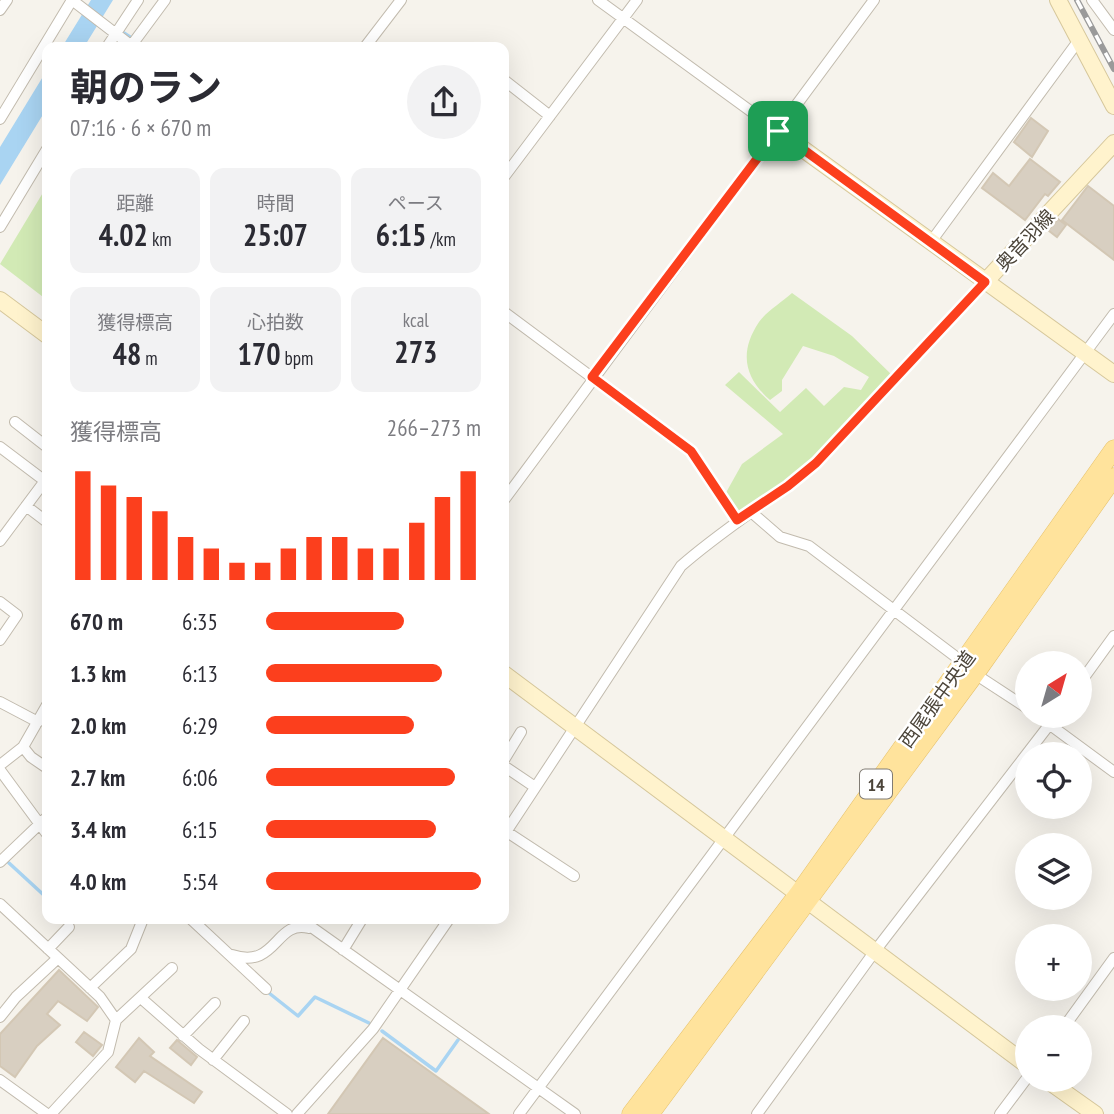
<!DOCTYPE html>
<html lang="ja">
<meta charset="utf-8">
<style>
:root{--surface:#fff;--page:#f2f2f3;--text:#2b2b33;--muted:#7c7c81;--accent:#fc3f1d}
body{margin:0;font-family:"PT Sans Narrow","Noto Sans JP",sans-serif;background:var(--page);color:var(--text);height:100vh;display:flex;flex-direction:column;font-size:26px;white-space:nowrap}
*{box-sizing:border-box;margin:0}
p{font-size:23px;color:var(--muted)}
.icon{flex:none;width:38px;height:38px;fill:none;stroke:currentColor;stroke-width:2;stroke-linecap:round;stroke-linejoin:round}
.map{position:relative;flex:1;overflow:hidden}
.details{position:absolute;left:42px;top:42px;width:467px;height:882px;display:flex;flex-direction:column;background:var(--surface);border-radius:14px;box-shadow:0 7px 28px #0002}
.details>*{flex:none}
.needle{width:46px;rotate:37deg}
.tools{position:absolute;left:1015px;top:651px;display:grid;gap:14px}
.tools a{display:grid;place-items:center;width:77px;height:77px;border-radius:50%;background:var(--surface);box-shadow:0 7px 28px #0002;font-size:35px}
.pin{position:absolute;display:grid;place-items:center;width:60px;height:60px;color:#fff;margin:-30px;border-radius:14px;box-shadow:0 4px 10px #0006}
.round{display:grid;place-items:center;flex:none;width:74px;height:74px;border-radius:37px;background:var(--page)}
.summary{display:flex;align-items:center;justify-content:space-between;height:119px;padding:0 28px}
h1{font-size:38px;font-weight:700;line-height:52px}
.stats{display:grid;grid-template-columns:repeat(3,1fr);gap:10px;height:119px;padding:7px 28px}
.stats div{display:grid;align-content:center;border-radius:14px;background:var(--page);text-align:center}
.stats b{font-size:30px;font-weight:700}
.stats small{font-size:19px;font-weight:400}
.stats p{font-size:19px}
.chart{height:196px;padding:14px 28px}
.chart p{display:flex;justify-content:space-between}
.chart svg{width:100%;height:126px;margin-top:7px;stroke:var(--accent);stroke-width:6}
ul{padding:0 28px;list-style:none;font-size:23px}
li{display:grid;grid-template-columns:112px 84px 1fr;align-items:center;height:52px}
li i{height:18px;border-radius:9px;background:var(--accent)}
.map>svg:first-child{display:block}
.green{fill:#d2eab5}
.water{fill:#a9d4f2}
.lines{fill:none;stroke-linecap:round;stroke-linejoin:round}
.stream{stroke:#a9d4f2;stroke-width:3.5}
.building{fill:#d8cfc1;stroke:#d3c7b4;stroke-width:2}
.street-casing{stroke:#c2bbae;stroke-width:12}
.secondary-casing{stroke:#d6c79b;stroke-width:18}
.primary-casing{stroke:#e6c16a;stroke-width:19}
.street{stroke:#fff;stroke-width:10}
.secondary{stroke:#fff3cd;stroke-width:16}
.primary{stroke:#ffe39c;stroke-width:18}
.rail-casing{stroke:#9a9a9a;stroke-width:6}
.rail{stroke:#fff;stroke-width:3.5;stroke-dasharray:10;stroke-linecap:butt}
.route-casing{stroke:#fff;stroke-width:14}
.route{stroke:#fc3f1d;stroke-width:9}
.labels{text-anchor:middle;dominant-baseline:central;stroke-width:5;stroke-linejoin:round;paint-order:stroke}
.shield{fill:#fff;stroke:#817c74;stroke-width:2}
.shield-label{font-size:18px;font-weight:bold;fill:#4b4439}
.street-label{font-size:19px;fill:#4b4439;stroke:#fff}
</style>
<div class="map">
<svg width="1114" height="1114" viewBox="0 0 1114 1114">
<rect width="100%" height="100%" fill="#f6f3ec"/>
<!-- green -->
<path class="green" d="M47,186V300L0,264Z
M792,293L852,336L894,377L816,463L737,520L723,498L742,464L783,434L725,385L739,372L780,412L806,388L824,406L844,387L861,390L869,377L834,356L803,346L782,380V391L770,400C744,377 739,352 759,322C767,311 782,302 792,293Z"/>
<!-- water -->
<path class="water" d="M91,0H113L84,47H62Z
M47,70V108L0,185V147Z"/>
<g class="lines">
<!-- stream -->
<path class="stream" d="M124,33L130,37
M139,44L143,47
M9,863L47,898
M269,993L298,1016L315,997L369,1023
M382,1031L436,1071L458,1040"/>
</g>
<!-- building -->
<path class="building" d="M1031,118L1048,131L1032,157L1014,142Z
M1030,159L1060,182L1048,196L1045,194L1025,220L982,188L993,173L1009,186Z
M1088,186L1114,206V260L1062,220Z
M1058,219L1066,225L1057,237L1048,230Z
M59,970L98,1007L87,1021L58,1001L47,1014L60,1025L37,1046L15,1077L0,1066V1034Z
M84,1032L102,1045L93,1056L76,1042Z
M139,1038L154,1052L150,1056L202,1092L194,1103L144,1071L135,1082L116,1067Z
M383,1038L489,1114H328Z
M177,1040L197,1057L191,1065L170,1048Z"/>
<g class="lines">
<!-- street casing -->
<g class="street-casing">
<path id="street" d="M72,0L133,47
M598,0L778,131
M1092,0L1114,30
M0,10L7,0
M131,46L165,0
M107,47L138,0
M365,47L401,0
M504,80L550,116
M0,119L72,0
M504,177L637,0
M0,227L47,149
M930,243L1079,40
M504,312L691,451L737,520
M15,422L47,447
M0,447L45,481
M504,500L874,0
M26,506L47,522
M750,511L780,537L809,546L964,663
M0,541L47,478
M0,602L17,615L0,640
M975,674L1027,708
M1080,683L1114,636
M0,702L38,722
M1038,716L1114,772
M23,747L31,757L47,768
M504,760L521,732
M0,765L23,747L47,705
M504,766L535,787
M0,770L47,834
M504,830L574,876
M504,835L681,566C724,528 772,500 816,463L985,282
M0,862L47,817
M0,904L100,997L116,1020L108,1052L51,1114
M191,919L266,989
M300,919L575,1114
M48,949L69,927
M343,950L362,919
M232,955C277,970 275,919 309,928
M90,988L131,949L143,919
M142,999L199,1049L287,1114
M0,1017L16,997L58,958
M116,1020L172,968
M1064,1027L1114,958
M183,1036L215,1003
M213,1060L244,1021
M0,1080L47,1114
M297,1114L373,1029L449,919
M519,1114L1114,314
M757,1114L875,951L1056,716
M1000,1114L1027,1078"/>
</g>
<!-- secondary casing -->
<g class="secondary-casing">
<path id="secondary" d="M1058,0L1114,106
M778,131L1114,374
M985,282L1114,143
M0,300L47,335
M504,674L1027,1065
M1047,1080L1095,1114"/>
</g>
<!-- primary casing -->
<g class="primary-casing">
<path id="primary" d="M631,1114L799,893L1114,449
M650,1114L975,674L1114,477"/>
</g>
<!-- street -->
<use href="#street" class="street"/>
<!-- secondary -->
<use href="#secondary" class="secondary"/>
<!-- primary -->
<use href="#primary" class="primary"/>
<!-- rail casing -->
<g class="rail-casing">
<path id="rail" d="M1077,0L1114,69"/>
</g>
<!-- rail -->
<use href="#rail" class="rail"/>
</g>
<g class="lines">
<!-- route casing -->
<g class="route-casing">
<path id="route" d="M778,131L985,282L816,463L788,486L737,520L691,451L592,377Z"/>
</g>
<!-- route -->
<use href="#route" class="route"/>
</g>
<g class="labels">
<!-- shield labels -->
<rect class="shield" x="860" y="769.5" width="32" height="29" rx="5"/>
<g class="shield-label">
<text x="876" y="784">14</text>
</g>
<!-- street labels -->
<g class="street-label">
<text transform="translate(1025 240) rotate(-47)">奥音羽線</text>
<text transform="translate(937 699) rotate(-54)">西尾張中央道</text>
</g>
</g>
</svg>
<div class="tools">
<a><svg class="needle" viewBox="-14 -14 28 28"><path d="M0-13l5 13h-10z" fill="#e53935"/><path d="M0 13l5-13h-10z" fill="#7c7c81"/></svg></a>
<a><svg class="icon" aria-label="locate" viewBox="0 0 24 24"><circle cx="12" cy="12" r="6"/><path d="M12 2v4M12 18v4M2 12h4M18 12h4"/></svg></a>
<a><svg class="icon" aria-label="layers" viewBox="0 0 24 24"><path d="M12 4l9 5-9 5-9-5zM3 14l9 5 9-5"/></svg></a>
<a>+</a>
<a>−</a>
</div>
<div class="pin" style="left:778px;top:131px;background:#1e9e55"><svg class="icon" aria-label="arrive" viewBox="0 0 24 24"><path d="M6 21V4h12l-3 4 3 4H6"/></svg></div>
<section class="details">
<div class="summary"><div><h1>朝のラン</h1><p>07:16 · 6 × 670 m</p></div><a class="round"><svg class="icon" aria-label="share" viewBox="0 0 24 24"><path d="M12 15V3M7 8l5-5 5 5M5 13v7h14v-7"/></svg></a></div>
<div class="stats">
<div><p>距離</p><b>4.02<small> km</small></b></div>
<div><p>時間</p><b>25:07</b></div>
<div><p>ペース</p><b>6:15<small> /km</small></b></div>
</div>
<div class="stats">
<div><p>獲得標高</p><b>48<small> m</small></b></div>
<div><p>心拍数</p><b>170<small> bpm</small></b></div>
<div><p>kcal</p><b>273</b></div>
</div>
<div class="chart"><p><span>獲得標高</span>266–273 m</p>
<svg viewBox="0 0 160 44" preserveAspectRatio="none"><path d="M5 44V6M15 44V11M25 44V15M35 44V20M45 44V29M55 44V33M65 44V38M75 44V38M85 44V33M95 44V29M105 44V29M115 44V33M125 44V33M135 44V24M145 44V15M155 44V6"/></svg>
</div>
<ul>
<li><b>670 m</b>6:35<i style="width:64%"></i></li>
<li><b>1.3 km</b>6:13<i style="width:82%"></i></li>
<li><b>2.0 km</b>6:29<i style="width:69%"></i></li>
<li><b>2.7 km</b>6:06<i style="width:88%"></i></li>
<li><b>3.4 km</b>6:15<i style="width:79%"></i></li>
<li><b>4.0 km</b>5:54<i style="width:100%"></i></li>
</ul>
</section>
</div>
